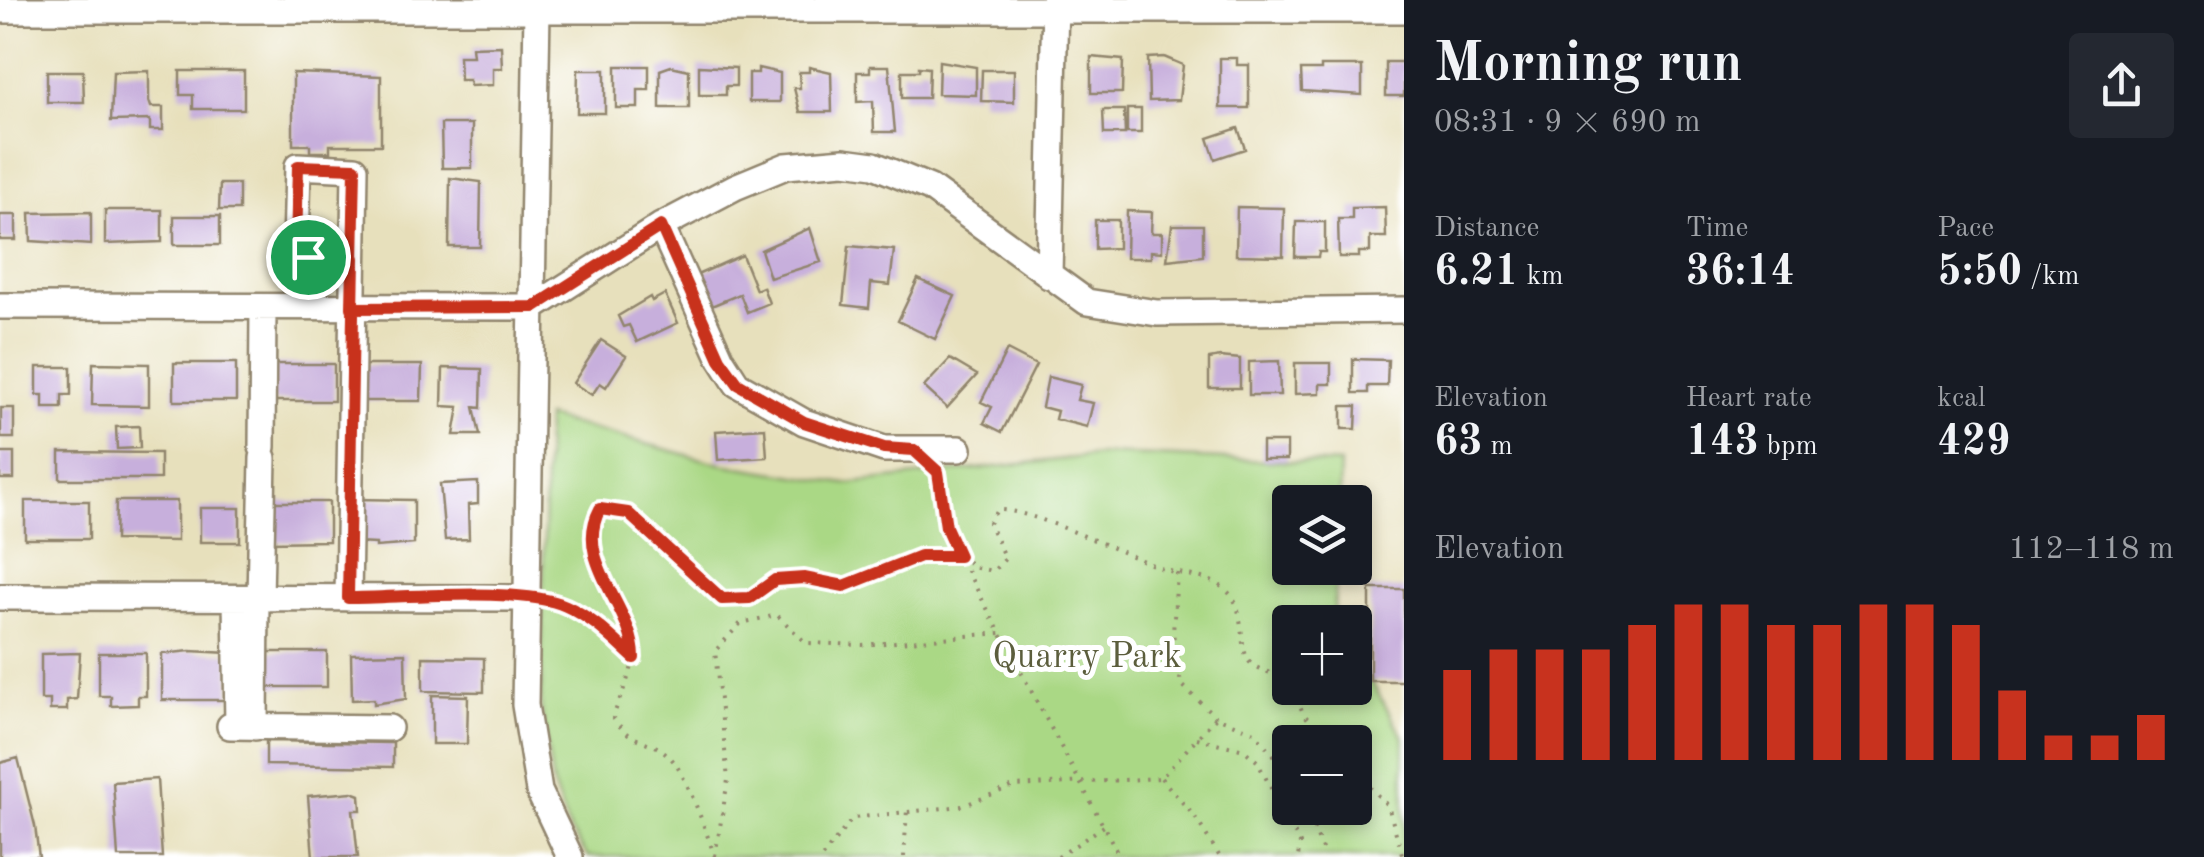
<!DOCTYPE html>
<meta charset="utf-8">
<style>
:root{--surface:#171b24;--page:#242831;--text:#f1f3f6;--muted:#9ea1a6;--accent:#c8321e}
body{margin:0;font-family:"Old Standard TT",serif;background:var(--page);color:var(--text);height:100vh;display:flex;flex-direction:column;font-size:38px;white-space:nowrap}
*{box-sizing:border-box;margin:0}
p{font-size:32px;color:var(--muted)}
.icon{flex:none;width:55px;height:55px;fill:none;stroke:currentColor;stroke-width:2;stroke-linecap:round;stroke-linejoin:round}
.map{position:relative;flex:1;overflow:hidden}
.panel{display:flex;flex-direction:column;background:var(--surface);width:800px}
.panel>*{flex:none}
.tools{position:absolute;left:1272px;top:485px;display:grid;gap:20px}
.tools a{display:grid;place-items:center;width:100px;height:100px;border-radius:10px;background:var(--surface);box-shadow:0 5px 15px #0003;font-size:50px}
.pin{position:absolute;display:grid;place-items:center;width:85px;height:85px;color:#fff;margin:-42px;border:5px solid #fff;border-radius:50%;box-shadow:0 2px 10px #0007}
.round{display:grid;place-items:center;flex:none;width:105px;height:105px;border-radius:10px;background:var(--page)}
.summary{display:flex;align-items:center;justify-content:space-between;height:170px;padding:0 30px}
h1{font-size:55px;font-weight:800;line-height:75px}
.metrics{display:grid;grid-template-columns:repeat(3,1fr);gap:15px;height:170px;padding:10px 30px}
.metrics div{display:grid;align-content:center}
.metrics b{font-size:42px;font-weight:800}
.metrics small{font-size:28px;font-weight:400}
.metrics p{font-size:28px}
.chart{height:280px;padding:20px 30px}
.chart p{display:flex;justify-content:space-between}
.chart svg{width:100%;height:180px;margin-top:10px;stroke:var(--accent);stroke-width:6}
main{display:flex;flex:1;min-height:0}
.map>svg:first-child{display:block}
.green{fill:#aad885;stroke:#728152;stroke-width:2.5;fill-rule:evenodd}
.building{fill:#c7afdc}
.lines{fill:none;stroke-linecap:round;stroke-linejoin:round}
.minor-casing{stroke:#91856d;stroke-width:30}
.path{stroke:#91856d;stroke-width:4;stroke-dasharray:2.5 8;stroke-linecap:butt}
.minor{stroke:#fff;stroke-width:25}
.route-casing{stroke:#fff;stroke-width:20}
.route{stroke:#c8321e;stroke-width:12}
.labels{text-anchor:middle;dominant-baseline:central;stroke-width:10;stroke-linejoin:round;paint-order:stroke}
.park-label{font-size:35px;fill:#5c5e3d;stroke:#fff}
</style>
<main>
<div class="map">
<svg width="1404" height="857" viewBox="0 0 1404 857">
<rect width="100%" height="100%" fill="#fff"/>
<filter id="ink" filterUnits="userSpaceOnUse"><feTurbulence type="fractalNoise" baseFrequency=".01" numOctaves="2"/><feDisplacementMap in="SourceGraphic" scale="20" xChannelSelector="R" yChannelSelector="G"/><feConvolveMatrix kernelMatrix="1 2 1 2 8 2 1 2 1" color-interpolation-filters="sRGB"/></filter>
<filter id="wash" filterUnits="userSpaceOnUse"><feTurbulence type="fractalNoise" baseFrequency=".0048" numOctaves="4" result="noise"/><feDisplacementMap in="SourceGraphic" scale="40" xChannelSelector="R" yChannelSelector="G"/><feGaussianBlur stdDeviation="2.25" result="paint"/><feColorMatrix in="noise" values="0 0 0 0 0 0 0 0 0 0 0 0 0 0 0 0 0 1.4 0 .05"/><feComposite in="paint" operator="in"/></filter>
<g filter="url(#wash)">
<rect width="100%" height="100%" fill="#e7e0bc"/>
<!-- green -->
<path class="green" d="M546,417L721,464L846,484L1108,454L1340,464L1339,502H1290V568H1336L1334,613L1339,622H1290V688H1355V654L1404,738V857H588L569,829L553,786L541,707ZM1290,742H1355V808H1290Z"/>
<g id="blocks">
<!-- building -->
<path class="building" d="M501,46L502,68H493V85L470,86L469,80H460L459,56H473L472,47Z
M1091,57L1123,60L1122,93H1091Z
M1164,57L1183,65L1179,100L1149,101L1148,58Z
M1220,58H1237V65H1249V108H1220Z
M939,61L976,67V95L938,94Z
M1386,62H1404V96H1386Z
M616,66H649V90H638V108H616Z
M671,66L689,70V108H660V70Z
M699,66L736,68V86H726V95H699Z
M870,66H889L895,132H874L873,101L857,102V72H870Z
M1321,66H1362V95L1302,91L1301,70H1321Z
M809,67L831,72L832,112H800L794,88H800L799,72H809Z
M919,67L929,68L928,98H902V71H919Z
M758,68L780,73V102H749V73H758Z
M578,70H605V113H577Z
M982,70H1014V102L981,101Z
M47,71H83L84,102H47Z
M149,71V101L151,107H163V130H150V120L111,121L113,72Z
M180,71H244V109H193V95H180Z
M293,73L381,76V145H330V152H310V145H293Z
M1127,109H1141V133H1127Z
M1103,110H1124L1125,134H1104Z
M441,124H472V168H442Z
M1238,128L1245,149L1215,159L1208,138Z
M450,178L481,182L480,247H449Z
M220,184H239V210H219Z
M1237,207L1284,208L1283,256L1236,255Z
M1385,207L1386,237H1370V252H1359V257H1339L1338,219H1352V208Z
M105,210H162V242L105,244Z
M1127,211L1152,212L1151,233H1162V252L1151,251V258H1126Z
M91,212V245L31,241L30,213Z
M0,215H16V240H0Z
M174,216H220V245H174Z
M1095,220H1118V248L1095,249Z
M1296,222H1325V252H1319L1318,257H1295Z
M1172,225H1203V256L1167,260Z
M810,228L821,262L770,278L761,250Z
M849,246L894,250L890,285L871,283L869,308L843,305Z
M742,255L756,290L763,287L769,303L747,312L740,294L709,307L697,275Z
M918,279L955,296L935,339L898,321Z
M665,294L678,323L637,342L629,325L623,327L618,316L650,297L652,301Z
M601,340L626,356L606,387L600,383L592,395L573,383Z
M1007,350L1036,365L1002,432L984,423L992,407L981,402Z
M1220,357L1240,359V388H1209V359Z
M950,359L977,375L947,408L924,387Z
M1353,359L1388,360L1387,386H1368V393H1353Z
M1279,361L1280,395H1249V362Z
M93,363L149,364V406L92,405Z
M174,363H236V401H174Z
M1295,363H1331V384H1320V393L1295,394Z
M272,364H334V401H272Z
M360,365H422L421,401H359Z
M37,367H71V395H62V408H43V395H37Z
M443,368L482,369L481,408L474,407L480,435H454L459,407L442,406Z
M1048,377L1081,385L1077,400L1093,403L1087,427L1055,419L1057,411L1042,407Z
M1342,406H1357L1356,429H1342Z
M1,408H14V438H1Z
M139,426L140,448L117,449L116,427Z
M765,428L767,457L718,460L716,431Z
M1262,442H1287V460H1262Z
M60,452L160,453V479H60Z
M0,453H14V479H0Z
M478,482V504L468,505L469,539L445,540L440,484Z
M355,499L414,500V544L376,547V544L355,543Z
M25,501H89V539H25Z
M116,501H177V541L115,540Z
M268,502H329V541L268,542Z
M200,508H240V542H200Z
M1370,589H1404V681H1370Z
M190,651L229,653L230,700H162V654Z
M262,652H327V687H263Z
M80,653L77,699L67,700V710H50V700H41V654Z
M99,653H146V696H138V705L111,706V696H99Z
M405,653L406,699L374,704V699L352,700L351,654Z
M423,657L484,658V692L423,691Z
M432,695L468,696L467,744H432Z
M266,741L393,743V767L266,765Z
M18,758L35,826L39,857H0V763Z
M157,779L162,857H118L113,782Z
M352,792L360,795L361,810H353L358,857H313L308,796Z"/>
</g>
</g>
<g filter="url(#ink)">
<use href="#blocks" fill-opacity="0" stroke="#91856d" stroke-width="2.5"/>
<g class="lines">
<!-- minor casing -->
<g class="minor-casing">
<path id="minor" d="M0,10H1404
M537,10L525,705L539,791L570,857
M661,226L721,359L737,384L804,422L884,449H959
M1049,276L1055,0
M0,306L534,307L661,226L735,187L786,166L844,161L874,165L930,188L1087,302L1157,313L1404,310
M262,447L263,307
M0,597L528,598
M236,598L238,726
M260,598L263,458
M348,598L355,169L298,166L296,247L308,257L353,259
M230,726L389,728
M255,727L256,598"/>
</g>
<!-- path -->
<path class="path" d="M936,471L946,527L959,556L1120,857
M1177,573L1173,633L1181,684L1216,717
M552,602L588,616L634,658
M1293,688L1303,713L1327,742
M1197,738L1244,750L1257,761L1300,844L1298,857
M1355,772L1388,806L1403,857
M1161,778L1195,817L1220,857
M1306,808L1325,857
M715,856L728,780L715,651L741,623L777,615L806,643L862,645L1001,633
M715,857C706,832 687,775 670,757C649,736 635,748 613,718C620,694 637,666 635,642C630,595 572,560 600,509L628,513L722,599L750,598L775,580L805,577L844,586L920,556H959L977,568L993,571L1005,559L989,523L997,510C1029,508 1126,555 1163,569C1180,575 1208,576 1222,587C1247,604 1237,634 1247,658C1253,672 1277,671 1290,684
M822,857L853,818L962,806L1014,786L1161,778L1216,717L1255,732L1290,777
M904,857L907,809
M1058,857L1104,826"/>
<!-- minor -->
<use href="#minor" class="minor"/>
</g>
</g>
<g class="lines" filter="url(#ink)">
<!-- route casing -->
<g class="route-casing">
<path id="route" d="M308,257L354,258L348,598C402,598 521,586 566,606C593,618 613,639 634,658C634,607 572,561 600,509L628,513L722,599L750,598L775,580L804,578L844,586L920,556H959L946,527L938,472L914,450L884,448L804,422L738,384L720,359L661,226L534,307L352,308L355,168L298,166L296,247L308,257"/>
</g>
<!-- route -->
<use href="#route" class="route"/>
</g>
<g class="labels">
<!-- park labels -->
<g class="park-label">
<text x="1087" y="657">Quarry Park</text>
</g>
</g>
</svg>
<div class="tools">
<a><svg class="icon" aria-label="layers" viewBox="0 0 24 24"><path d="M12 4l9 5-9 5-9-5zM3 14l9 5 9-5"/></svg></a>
<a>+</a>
<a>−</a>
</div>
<div class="pin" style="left:308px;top:257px;background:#1e9e55"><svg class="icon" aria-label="arrive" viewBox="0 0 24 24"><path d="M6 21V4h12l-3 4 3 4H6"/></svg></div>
</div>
<section class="panel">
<div class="summary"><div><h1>Morning run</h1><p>08:31 · 9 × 690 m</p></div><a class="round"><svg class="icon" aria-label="share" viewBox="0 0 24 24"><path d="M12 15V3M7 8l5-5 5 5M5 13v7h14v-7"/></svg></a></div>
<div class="metrics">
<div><p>Distance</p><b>6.21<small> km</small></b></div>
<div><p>Time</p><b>36:14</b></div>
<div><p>Pace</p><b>5:50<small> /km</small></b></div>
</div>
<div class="metrics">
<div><p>Elevation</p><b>63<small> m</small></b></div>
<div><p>Heart rate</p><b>143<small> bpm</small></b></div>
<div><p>kcal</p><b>429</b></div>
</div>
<div class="chart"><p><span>Elevation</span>112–118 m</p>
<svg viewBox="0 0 160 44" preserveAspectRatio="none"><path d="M5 44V22M15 44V17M25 44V17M35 44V17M45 44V11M55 44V6M65 44V6M75 44V11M85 44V11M95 44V6M105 44V6M115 44V11M125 44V27M135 44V38M145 44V38M155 44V33"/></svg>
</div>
</section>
</main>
